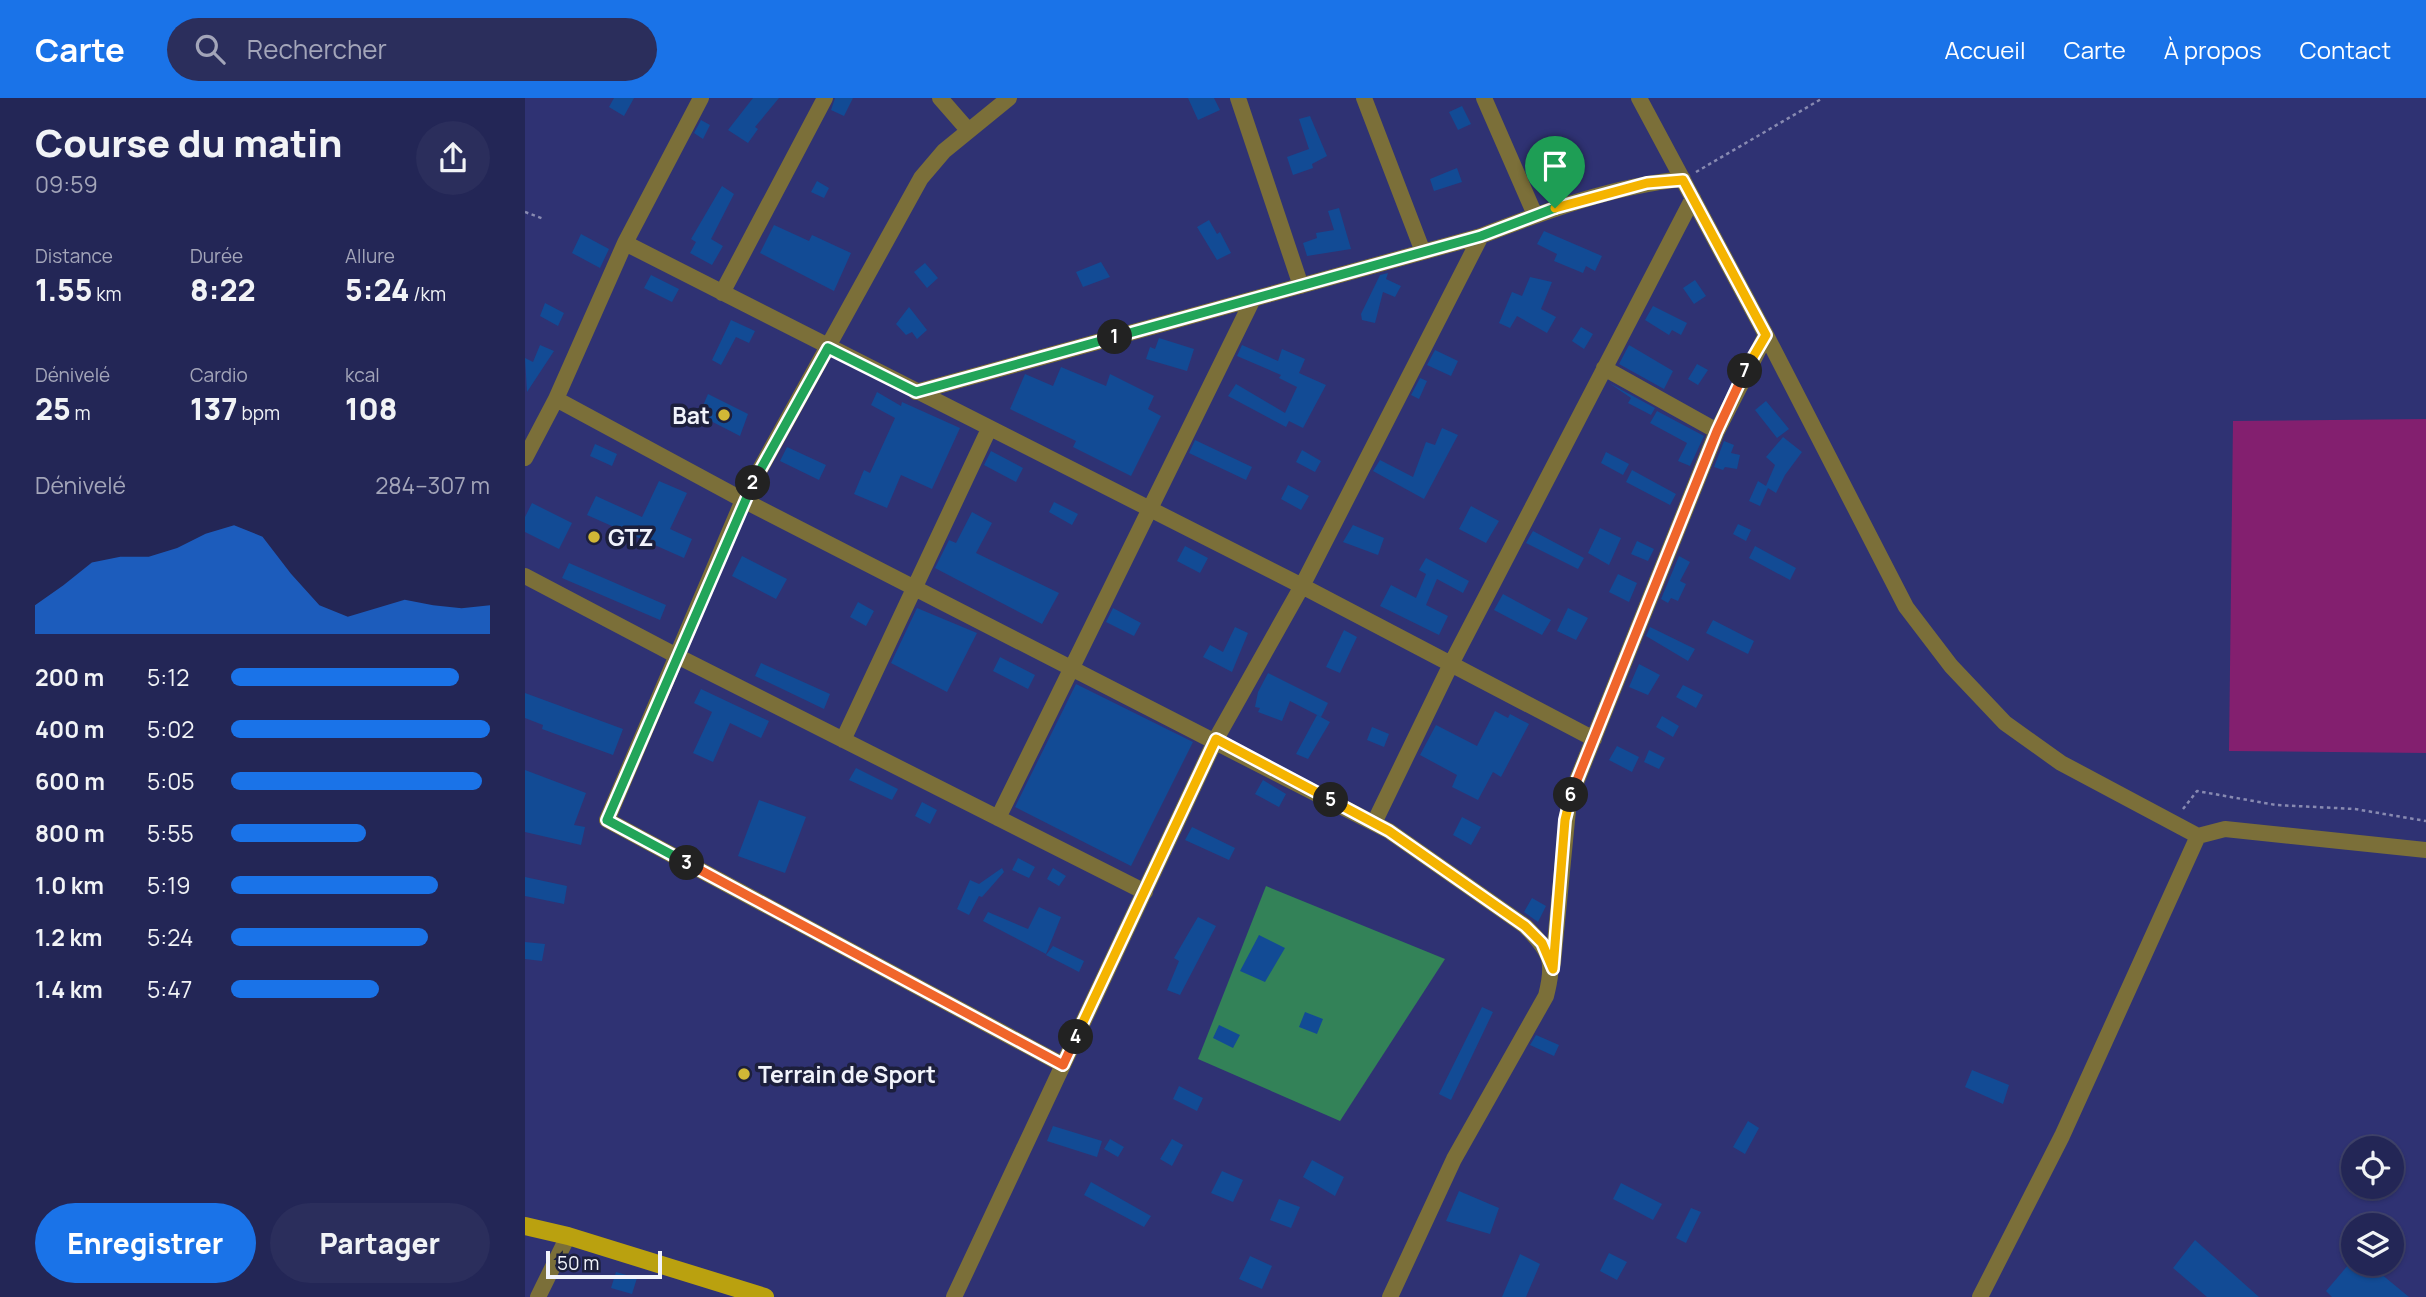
<!DOCTYPE html>
<html lang="fr">
<meta charset="utf-8">
<style>
:root{--surface:#232656;--page:#2b2e5c;--text:#f1f3f6;--muted:#a3a5b9;--line:#40436c;--accent:#1a73e8}
body{margin:0;font-family:Manrope,sans-serif;background:var(--page);color:var(--text);height:100vh;display:flex;flex-direction:column;font-size:26px;white-space:nowrap}
*{box-sizing:border-box;margin:0}
p{font-size:23px;color:var(--muted)}
.icon{flex:none;width:38px;height:38px;fill:none;stroke:currentColor;stroke-width:2;stroke-linecap:round;stroke-linejoin:round}
.map{position:relative;flex:1;overflow:hidden}
.sheet{display:flex;flex-direction:column;background:var(--surface);width:525px}
.sheet>*{flex:none}
.controls{position:absolute;left:1816px;top:1038px;display:grid;gap:14px}
.controls a{display:grid;place-items:center;width:63px;height:63px;border-radius:50%;background:var(--surface);box-shadow:0 2px 5px #0004,0 0 0 2px var(--line);font-size:35px}
.scale{position:absolute;left:21px;bottom:18px;width:116px;box-sizing:border-box;padding-left:7px;border:4px solid #f1f3fb;border-top:0;font-size:19px;line-height:24px;white-space:nowrap;color:#f1f3fb;-webkit-text-stroke:5px #1c1f3c;paint-order:stroke}
.pin{position:absolute;display:grid;place-items:center;width:60px;height:60px;color:#fff;margin:-72px -30px;border-radius:50% 50% 50% 0;rotate:-45deg;box-shadow:0 0 7px #0007}
.pin .icon{rotate:45deg}
.km{position:absolute;width:35px;height:35px;margin:-18px;border-radius:50%;background:#222;color:#fff;font-size:19px;line-height:35px;text-align:center}
.round{display:grid;place-items:center;flex:none;width:74px;height:74px;border-radius:37px;background:var(--page)}
.overview{display:flex;align-items:center;justify-content:space-between;height:119px;padding:0 35px}
h1{font-size:38px;font-weight:800;line-height:52px}
.stats{display:grid;grid-template-columns:repeat(3,1fr);gap:10px;height:119px;padding:7px 35px}
.stats div{display:grid;align-content:center}
.stats b{font-size:30px;font-weight:800}
.stats small{font-size:19px;font-weight:400}
.stats p{font-size:19px}
.chart{height:196px;padding:14px 35px}
.chart p{display:flex;justify-content:space-between}
.chart svg{width:100%;height:126px;margin-top:7px;fill:var(--accent);opacity:.7}
.action{display:flex;gap:14px;margin-top:auto;padding:14px 35px}
.action a{flex:1;height:80px;border-radius:42px;background:var(--accent);color:#fff;font-size:28px;font-weight:800;line-height:80px;text-align:center}
.action a+a{background:var(--page);color:var(--text)}
ul{padding:0 35px;list-style:none;font-size:23px}
li{display:grid;grid-template-columns:112px 84px 1fr;align-items:center;height:52px}
li i{height:18px;border-radius:9px;background:var(--accent)}
header{display:flex;align-items:center;gap:42px;box-sizing:border-box;height:98px;padding:0 35px;background:var(--accent);color:#fff}
header strong{font-size:33px}
nav{display:flex;gap:38px;margin-inline-start:auto;font-size:24px}
.search{width:490px;height:63px;background:var(--page);display:flex;align-items:center;gap:18px;box-sizing:border-box;padding:0 24px;border-radius:38px;color:var(--muted);font-size:26px}
main{display:flex;flex:1;min-height:0}
.map>svg:first-child{display:block}
.green{fill:#831f6f}
.water{fill:#338258}
.building{fill:#124b95}
.lines{fill:none;stroke-linecap:round;stroke-linejoin:round}
.path{stroke:#888ab1;stroke-width:2.5;stroke-dasharray:3.5 3.5;stroke-linecap:butt}
.minor{stroke:#7b6f39;stroke-width:16}
.major{stroke:#baa10f;stroke-width:18}
.split-1-casing{stroke:#fff;stroke-width:14}
.split-2-casing{stroke:#fff;stroke-width:14}
.split-3-casing{stroke:#fff;stroke-width:14}
.split-4-casing{stroke:#fff;stroke-width:14}
.split-5-casing{stroke:#fff;stroke-width:14}
.split-6-casing{stroke:#fff;stroke-width:14}
.split-7-casing{stroke:#fff;stroke-width:14}
.split-8-casing{stroke:#fff;stroke-width:14}
.split-1{stroke:#22a559;stroke-width:9}
.split-2{stroke:#22a559;stroke-width:9}
.split-3{stroke:#22a559;stroke-width:9}
.split-4{stroke:#f0652b;stroke-width:9}
.split-5{stroke:#f5b400;stroke-width:9}
.split-6{stroke:#f5b400;stroke-width:9}
.split-7{stroke:#f0652b;stroke-width:9}
.split-8{stroke:#f5b400;stroke-width:9}
.poi-dot{fill:#d1b736;stroke:#1c1f3c;stroke-width:2.5}
.labels{text-anchor:middle;dominant-baseline:central;stroke-width:7;stroke-linejoin:round;paint-order:stroke}
.poi-label{font-size:23px;font-weight:bold;fill:#f1f3fb;stroke:#1c1f3c;text-anchor:start}
</style>
<header>
<strong>Carte</strong>
<div class="search"><svg class="icon" aria-label="search" viewBox="0 0 24 24"><circle cx="10" cy="10" r="6"/><path d="M15 15l6 6"/></svg>Rechercher</div>
<nav><a>Accueil</a><a>Carte</a><a>À propos</a><a>Contact</a></nav>
</header>
<main>
<section class="sheet">
<div class="overview"><div><h1>Course du matin</h1><p>09:59</p></div><a class="round"><svg class="icon" aria-label="share" viewBox="0 0 24 24"><path d="M12 15V3M7 8l5-5 5 5M5 13v7h14v-7"/></svg></a></div>
<div class="stats">
<div><p>Distance</p><b>1.55<small> km</small></b></div>
<div><p>Durée</p><b>8:22</b></div>
<div><p>Allure</p><b>5:24<small> /km</small></b></div>
</div>
<div class="stats">
<div><p>Dénivelé</p><b>25<small> m</small></b></div>
<div><p>Cardio</p><b>137<small> bpm</small></b></div>
<div><p>kcal</p><b>108</b></div>
</div>
<div class="chart"><p><span>Dénivelé</span>284–307 m</p>
<svg viewBox="0 0 160 44" preserveAspectRatio="none"><path d="M0 44V34L10 27L20 19L30 17L40 17L50 14L60 9L70 6L80 10L90 23L100 34L110 38L120 35L130 32L140 34L150 35L160 34V44z"/></svg>
</div>
<ul>
<li><b>200 m</b>5:12<i style="width:88%"></i></li>
<li><b>400 m</b>5:02<i style="width:100%"></i></li>
<li><b>600 m</b>5:05<i style="width:97%"></i></li>
<li><b>800 m</b>5:55<i style="width:52%"></i></li>
<li><b>1.0 km</b>5:19<i style="width:80%"></i></li>
<li><b>1.2 km</b>5:24<i style="width:76%"></i></li>
<li><b>1.4 km</b>5:47<i style="width:57%"></i></li>
</ul>
<div class="action"><a>Enregistrer</a><a>Partager</a></div>
</section>
<div class="map">
<svg width="1901" height="1199" viewBox="0 0 1901 1199">
<rect width="100%" height="100%" fill="#2f3273"/>
<!-- green -->
<path class="green" d="M1901,321V655L1704,653L1708,323Z"/>
<!-- water -->
<path class="water" d="M741,788L920,861L815,1023L673,961Z"/>
<!-- building -->
<path class="building" d="M89,0H109L99,18L84,9Z
M228,0H254L230,29L233,31L223,45L203,32Z
M310,0H328L319,18L306,12Z
M663,0H689L695,12L673,22Z
M937,8L946,26L933,32L924,14Z
M785,18L802,58L787,66L788,70L768,77L762,59L784,51L774,21Z
M176,22L185,27L178,41L169,35Z
M932,70L937,84L909,93L905,81Z
M292,83L304,90L299,100L286,94Z
M197,88L209,96L186,141L198,148L187,167L165,155L171,144L166,141Z
M814,110L826,151L782,158L778,145L792,140L791,135L809,132L803,113Z
M684,122L692,136L695,134L706,155L692,162L672,129Z
M249,127L284,143L287,137L326,155L309,193L235,155Z
M1019,133L1077,158L1070,173L1061,168L1058,175L1029,163L1032,156L1012,146Z
M56,136L84,151L75,170L47,155Z
M576,164L585,179L558,189L551,174Z
M400,165L413,180L402,190L389,174Z
M863,175L861,181L876,188L870,199L858,194L850,225L837,222L836,216L855,177Z
M126,177L154,191L147,204L119,190Z
M1005,179L1027,184L1016,211L1031,219L1022,235L992,218L985,230L974,225L987,194L997,198Z
M1170,182L1181,198L1169,206L1158,190Z
M20,205L39,215L33,228L15,218Z
M1128,208L1162,225L1156,237L1147,232L1144,237L1120,222Z
M384,209L402,232L392,241L387,234L381,237L371,226Z
M206,222L230,233L224,245L211,239L196,267L187,262Z
M1056,229L1068,236L1059,251L1047,243Z
M634,240L669,251L662,273L621,261L625,249L630,251Z
M15,247L29,253L2,294L0,260L8,264Z
M717,247L753,263L757,251L780,261L774,275L801,287L778,330L764,323L761,329L703,298L711,286L760,315L772,289L754,280L756,277L712,258Z
M1104,247L1148,273L1139,291L1094,266Z
M910,252L933,263L926,278L902,267Z
M1172,266L1183,272L1173,287L1163,281Z
M536,269L581,288L585,276L629,298L623,311L636,318L606,378L548,349L551,343L485,311L500,276L528,288Z
M895,280L902,283L894,301L886,297Z
M1084,285L1130,310L1126,317L1103,305L1106,300Z
M352,294L376,308L377,304L435,330L407,391L376,377L362,410L329,396L339,372L345,375L370,320L346,307Z
M183,296L223,316L215,338L174,317Z
M1241,303L1264,331L1252,340L1230,312Z
M1132,313L1179,338L1165,368L1153,363L1162,345L1125,325Z
M917,330L933,337L899,401L848,373L855,362L888,379L901,344L910,347Z
M1258,339L1277,354L1260,377L1251,395L1243,390L1235,408L1224,403L1233,383L1241,388L1250,367L1241,359Z
M670,342L727,369L721,382L664,355Z
M1199,343L1209,347L1206,355L1215,357L1212,371L1200,369L1198,372L1189,369Z
M70,346L92,356L87,368L65,358Z
M262,349L301,367L294,382L255,363Z
M777,352L796,363L790,374L771,364Z
M466,353L498,370L491,384L459,367Z
M1081,354L1104,366L1098,377L1076,365Z
M1107,372L1151,396L1145,407L1101,384Z
M134,383L162,395L145,431L167,441L159,460L62,417L71,398L117,419Z
M763,387L784,398L776,412L756,401Z
M529,404L553,416L547,427L524,414Z
M7,405L47,425L34,451L0,434V419Z
M946,408L974,423L961,445L934,431Z
M447,414L467,425L451,455L534,495L517,526L410,470L424,442L431,445Z
M1213,426L1226,432L1221,443L1208,436Z
M828,427L859,440L853,457L818,444Z
M1075,430L1096,440L1084,467L1063,455Z
M1008,433L1059,460L1053,471L1001,445Z
M1112,443L1129,451L1123,463L1106,456Z
M660,448L683,460L675,475L652,463Z
M1230,448L1271,470L1265,482L1224,460Z
M217,458L262,481L251,501L207,478Z
M1154,458L1165,464L1155,483L1161,486L1153,503L1146,500L1143,505L1136,501Z
M901,460L944,483L938,495L912,481L901,507L923,518L914,537L855,508L866,487L891,500L901,476L894,472Z
M44,465L141,507L135,522L37,480Z
M1093,476L1112,485L1104,504L1084,494Z
M978,496L1026,522L1017,537L969,512Z
M333,504L349,513L341,528L325,519Z
M392,510L452,535L422,594L366,565Z
M588,510L616,525L609,538L581,524Z
M1043,510L1063,520L1051,542L1032,533Z
M1188,522L1229,543L1223,556L1181,535Z
M710,529L723,535L707,574L678,559L685,547L698,554Z
M1125,529L1170,551L1163,563L1121,538Z
M819,532L832,539L815,575L801,569Z
M475,559L510,577L503,591L468,573Z
M236,565L305,596L299,611L230,578Z
M1114,566L1135,577L1123,597L1104,589Z
M743,575L803,605L796,619L765,603L757,623L733,614L735,610L730,609L733,594Z
M551,586L668,644L606,768L490,709Z
M1158,587L1178,597L1171,610L1151,599Z
M176,591L244,623L236,640L205,625L188,664L168,655L187,614L169,605Z
M0,595L98,631L88,657L17,631L18,627L0,620Z
M970,613L983,620L985,616L1004,626L976,679L968,674L953,702L927,689L932,677L895,657L911,627L952,648Z
M792,617L805,624L783,661L771,656Z
M1137,618L1154,628L1148,639L1131,629Z
M847,629L864,636L859,649L842,642Z
M1092,648L1114,659L1107,674L1084,662Z
M1124,652L1140,660L1134,671L1119,664Z
M331,670L373,691L367,702L324,682Z
M0,672L61,695L49,727L60,729L56,747L0,734Z
M738,682L761,696L754,709L730,696Z
M234,702L281,719L260,775L213,758Z
M397,704L412,712L405,726L390,718Z
M937,719L956,729L946,747L928,737Z
M667,729L710,750L704,762L660,742Z
M493,760L510,769L504,780L487,772Z
M477,770L479,774L457,799L454,798L444,817L432,811L445,782L454,786Z
M528,770L541,778L534,788L522,781Z
M0,779L42,788L39,806L0,798Z
M1007,800L1021,808L1013,824L999,814Z
M514,809L536,819L521,856L458,823L463,814L503,831Z
M673,819L691,828L655,897L642,892L654,863L649,860Z
M734,837L760,850L740,884L715,873Z
M0,844L20,846L17,863L0,861Z
M528,848L559,863L554,874L521,857Z
M957,909L968,914L926,1002L914,996Z
M780,914L798,921L792,936L774,929Z
M694,927L715,937L708,950L688,940Z
M1011,937L1034,947L1029,958L1005,947Z
M1447,972L1484,987L1478,1006L1440,989Z
M654,988L678,1000L672,1013L648,1001Z
M1223,1023L1234,1030L1220,1056L1208,1049Z
M528,1028L577,1043L572,1059L522,1043Z
M585,1041L599,1049L593,1059L579,1051Z
M647,1041L658,1047L647,1068L635,1061Z
M787,1062L819,1079L810,1098L778,1079Z
M697,1073L718,1082L708,1104L686,1095Z
M566,1084L626,1118L619,1129L559,1097Z
M1096,1085L1137,1106L1128,1122L1088,1101Z
M934,1093L974,1110L965,1136L921,1123Z
M754,1101L775,1109L766,1130L745,1122Z
M1166,1110L1176,1114L1161,1145L1151,1140Z
M1670,1142L1734,1199H1682L1648,1170Z
M1084,1155L1102,1164L1092,1182L1075,1173Z
M995,1156L1015,1166L1001,1199H977Z
M725,1158L747,1168L737,1191L714,1181Z
M1824,1166H1844L1884,1199H1807L1801,1193Z
M91,1174L112,1180L107,1196L86,1190Z"/>
<g class="lines">
<!-- path -->
<path class="path" d="M1171,74L1298,0
M0,114L19,121
M1658,711L1672,693L1751,707L1830,711L1901,723"/>
<!-- minor -->
<path class="minor" d="M415,0L443,32
M484,0L419,53L396,80L218,402L82,722L538,967
M713,0L776,188
M839,0L898,154
M959,0L1010,117
M1114,0L1241,237L1381,509L1426,568L1480,625L1536,665L1673,738
M100,145L777,488L1069,641
M197,195L300,0
M1079,270L1192,333
M391,294L956,138C1021,113 1088,88 1158,81
M31,301L218,402L864,733L1000,828C1026,854 1030,863 1021,898L929,1061L865,1199
M0,360L31,301L100,145L176,0
M0,478L152,558L620,794
M318,642L464,331
M473,720L728,201
M849,725L926,566L1168,100
M1028,865L1044,702L1192,333L1241,237
M13,1199L43,1138
M429,1199L691,641L777,488L956,138
M1455,1199L1537,1038L1673,738L1700,731L1901,752"/>
<!-- major -->
<path class="major" d="M0,1128L43,1138L240,1199"/>
</g>
<g class="lines">
<!-- split-1 casing -->
<g class="split-1-casing">
<path id="split-1" d="M590,239L956,138L1030,110"/>
</g>
<!-- split-2 casing -->
<g class="split-2-casing">
<path id="split-2" d="M228,385L303,250L391,294L590,239"/>
</g>
<!-- split-3 casing -->
<g class="split-3-casing">
<path id="split-3" d="M162,765L82,722L228,385"/>
</g>
<!-- split-4 casing -->
<g class="split-4-casing">
<path id="split-4" d="M162,765L538,967L551,939"/>
</g>
<!-- split-5 casing -->
<g class="split-5-casing">
<path id="split-5" d="M551,939L691,641L806,702"/>
</g>
<!-- split-6 casing -->
<g class="split-6-casing">
<path id="split-6" d="M806,702L864,733L1000,828L1017,845L1028,871L1040,722L1046,697"/>
</g>
<!-- split-7 casing -->
<g class="split-7-casing">
<path id="split-7" d="M1046,697L1192,333L1220,273"/>
</g>
<!-- split-8 casing -->
<g class="split-8-casing">
<path id="split-8" d="M1030,110L1122,85L1158,82L1241,237L1220,273"/>
</g>
<!-- split-1 -->
<use href="#split-1" class="split-1"/>
<!-- split-2 -->
<use href="#split-2" class="split-2"/>
<!-- split-3 -->
<use href="#split-3" class="split-3"/>
<!-- split-4 -->
<use href="#split-4" class="split-4"/>
<!-- split-5 -->
<use href="#split-5" class="split-5"/>
<!-- split-6 -->
<use href="#split-6" class="split-6"/>
<!-- split-7 -->
<use href="#split-7" class="split-7"/>
<!-- split-8 -->
<use href="#split-8" class="split-8"/>
</g>
<!-- markers -->
<g class="poi-dot">
<circle cx="199" cy="317" r="7"/>
<circle cx="69" cy="439" r="7"/>
<circle cx="219" cy="976" r="7"/>
</g>
<g class="labels">
<!-- poi labels -->
<g class="poi-label">
<text x="185" y="317" text-anchor="end">Bat</text>
<text x="83" y="439">GTZ</text>
<text x="233" y="976">Terrain de Sport</text>
</g>
</g>
</svg>
<div class="controls">
<a><svg class="icon" aria-label="locate" viewBox="0 0 24 24"><circle cx="12" cy="12" r="6"/><path d="M12 2v4M12 18v4M2 12h4M18 12h4"/></svg></a>
<a><svg class="icon" aria-label="layers" viewBox="0 0 24 24"><path d="M12 4l9 5-9 5-9-5zM3 14l9 5 9-5"/></svg></a>
</div>
<div class="scale">50 m</div>
<div class="pin" style="left:1030px;top:110px;background:#1e9e55"><svg class="icon" aria-label="arrive" viewBox="0 0 24 24"><path d="M6 21V4h12l-3 4 3 4H6"/></svg></div>
<b class="km" style="left:590px;top:239px">1</b>
<b class="km" style="left:228px;top:385px">2</b>
<b class="km" style="left:162px;top:765px">3</b>
<b class="km" style="left:551px;top:939px">4</b>
<b class="km" style="left:806px;top:702px">5</b>
<b class="km" style="left:1046px;top:697px">6</b>
<b class="km" style="left:1220px;top:273px">7</b>
</div>
</main>
